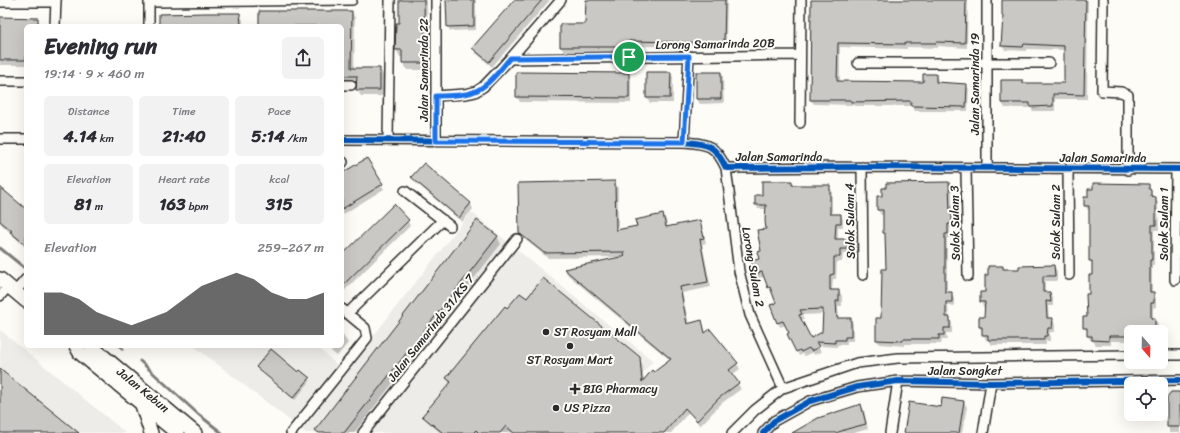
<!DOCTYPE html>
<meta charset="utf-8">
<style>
:root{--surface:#fff;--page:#f2f2f3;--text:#2b2b33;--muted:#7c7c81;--accent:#2b2b2b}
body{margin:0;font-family:Sriracha,sans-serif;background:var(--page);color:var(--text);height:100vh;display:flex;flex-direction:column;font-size:15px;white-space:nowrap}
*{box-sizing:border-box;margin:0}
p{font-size:13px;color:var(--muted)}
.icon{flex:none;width:22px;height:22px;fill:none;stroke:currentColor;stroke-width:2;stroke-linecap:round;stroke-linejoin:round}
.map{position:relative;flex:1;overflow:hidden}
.sheet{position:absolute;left:24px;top:24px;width:320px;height:324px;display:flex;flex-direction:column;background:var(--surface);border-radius:6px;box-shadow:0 4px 16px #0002}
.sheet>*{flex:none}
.needle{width:26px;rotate:160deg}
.controls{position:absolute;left:1124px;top:325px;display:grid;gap:8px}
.controls a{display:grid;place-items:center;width:44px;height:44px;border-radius:6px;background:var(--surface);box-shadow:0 4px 16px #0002;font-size:20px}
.pin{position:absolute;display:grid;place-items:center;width:34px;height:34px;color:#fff;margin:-17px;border:2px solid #fff;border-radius:50%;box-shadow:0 1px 4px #0007}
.round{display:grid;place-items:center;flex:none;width:42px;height:42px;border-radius:6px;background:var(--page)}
.summary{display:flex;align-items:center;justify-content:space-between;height:68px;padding:0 20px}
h1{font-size:22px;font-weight:700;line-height:30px}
.metrics{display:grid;grid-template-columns:repeat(3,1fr);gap:6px;height:68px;padding:4px 20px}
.metrics div{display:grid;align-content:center;border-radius:6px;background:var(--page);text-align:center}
.metrics b{font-size:17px;font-weight:700}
.metrics small{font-size:11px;font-weight:400}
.metrics p{font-size:11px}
.chart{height:112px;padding:8px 20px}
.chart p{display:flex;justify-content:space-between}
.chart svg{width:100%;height:72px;margin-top:4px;fill:var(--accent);opacity:.7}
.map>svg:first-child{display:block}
.built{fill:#edece8}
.shadow{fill:#0003;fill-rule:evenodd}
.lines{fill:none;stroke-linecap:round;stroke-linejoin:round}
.stream{stroke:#7e7d7b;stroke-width:3}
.building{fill:#c9c8c4;stroke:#2b2b2b;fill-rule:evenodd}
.street-casing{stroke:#2b2b2b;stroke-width:12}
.secondary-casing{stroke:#2b2b2b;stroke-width:16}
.street{stroke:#fdfcf7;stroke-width:9}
.secondary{stroke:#fdfcf7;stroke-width:13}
.cycleway-casing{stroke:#fdfcf7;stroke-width:8}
.cycleway{stroke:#0057b8;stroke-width:6}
.route-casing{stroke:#fff;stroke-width:8}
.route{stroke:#1a73e8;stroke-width:5}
.poi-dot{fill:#2b2b2b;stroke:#fdfcf7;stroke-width:1.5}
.labels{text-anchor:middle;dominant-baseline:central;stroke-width:4;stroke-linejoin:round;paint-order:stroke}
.street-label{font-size:12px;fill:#2b2b2b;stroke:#fdfcf7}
.poi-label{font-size:12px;fill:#2b2b2b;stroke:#fdfcf7;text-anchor:start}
</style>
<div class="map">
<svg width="1180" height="433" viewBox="0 0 1180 433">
<rect width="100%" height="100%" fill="#fdfcf7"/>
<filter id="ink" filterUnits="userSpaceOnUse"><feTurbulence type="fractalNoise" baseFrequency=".025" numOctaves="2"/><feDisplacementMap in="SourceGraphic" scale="8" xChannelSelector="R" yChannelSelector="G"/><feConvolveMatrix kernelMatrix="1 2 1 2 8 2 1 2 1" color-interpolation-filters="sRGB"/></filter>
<g filter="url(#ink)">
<!-- built -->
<path class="built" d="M471,212L653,361L594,433H306L194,346H316L345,372Z
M0,330L126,433H0Z"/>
<!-- shadow -->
<path class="shadow" d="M400,0H427L428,70H407L403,62V57H400L396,49L400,24Z
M447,0H476V30L450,31L448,26Z
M515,0H550L492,67L476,53L474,49Z
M587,0H727L726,47L632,46V52H564L561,47V25H586Z
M812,0H968L967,48L938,46V48L907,47V49L840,47V83H924L936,75L938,80V83L966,85L969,89L968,111H915L912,106H855L854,105L814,104L811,100Z
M1003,0H1088L1087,99H1055V111H1033L1031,108H1005L1002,103L1022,81L1025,84H1065V50L1026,49V51L1005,50L1002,46L1004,18Z
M352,12L355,18L354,69H380L383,75V96H361L357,90L358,82H342V26H260Z
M240,14L243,20V26H160Z
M0,18L37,19L40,23V26H26V65H0Z
M670,72L673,77V103H650L647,98V73Z
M721,73L723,77L724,103L700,104L697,99Z
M628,74L631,79V103L520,102L517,97Z
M366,159L384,189L342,215V174Z
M424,164L471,204L473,209L462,222L415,182L413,178Z
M615,182L618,188V231L638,227L663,215L666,220L668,228L699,221L702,226L706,243L702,244L711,287L682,293L689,324L701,321L706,333L737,364L740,369L732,375L741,389L722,403L700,426L689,412L671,433H512L509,431L507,433H441L427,421L424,416L450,384L447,378L507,309L527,299L639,358L642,364L644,382L670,360L568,275L566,270L621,257L548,258L523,238L520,233Z
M792,182L794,186H829L832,191V215H841L843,220V228H838V240H846L849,245V254H843L842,262H837L836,279H833L832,291H839L842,296V306H838L839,319H851L853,324V341H847V345H837V347L818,346L821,352L814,355L813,352L804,356L803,354L799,356L786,325L780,327L778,322L777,303L765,277L758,278L755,273L761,260L768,229L767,209H758L756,204L763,196ZM824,314L823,333L811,339L801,320L804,319L802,315Z
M949,183L952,188V216L954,220V228H950V238H947V293H951L954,298V306H948L949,317L952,323V333H946L947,340H942L941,344H905V346L879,344L877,340L882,319L887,270L884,215H881L878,210L883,197Z
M1149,185L1153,198H1156L1158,203L1159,230H1154V265H1152V293L1156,298V307L1153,308V319H1155L1158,324V332H1131V342H1128L1127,341H1111V345H1096L1093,341H1091L1088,336V332L1084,327L1088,318L1093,276V265L1090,260V210H1088L1085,205Z
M0,189L26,210V248L0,223Z
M407,219L410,226L344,291L342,290V256Z
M497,236L501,244L354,433H318L316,430Z
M1054,266L1057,271V281H1045V293H1050L1053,298V306H1048L1049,319H1052L1055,324V332H1050V341H1046V345H992L989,340H986L980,327V318H985V307H983L981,302L1003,267L1005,270Z
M342,334L348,343L337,356L325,346H342Z
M257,367L309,378L310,381L295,400L259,369Z
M1180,393V433H1169L1168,398Z
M943,399L964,402L967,407L962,433H905L942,408Z
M861,405L864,410L868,429L854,433H794Z"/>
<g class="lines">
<!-- stream -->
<path class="stream" d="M0,248L26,269
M120,346L123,349
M140,361L198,414L222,433"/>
</g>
<!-- building -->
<path class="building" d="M399,0H424L425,63H402V50H395L396,23H399Z
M446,0H474V26L447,27Z
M514,0H542L489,62L472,48Z
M586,0H725L724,43L629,41V47H560V24H585Z
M811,0H966L965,43L936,42V43H905V44L838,43L837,81L923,82V74H936V82L967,84L966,107L911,106V101L851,102V100H810Z
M1002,0H1086L1084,95L1053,94V106L1030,107V103H1001V80H1023V83H1064V46L1024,44L1023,47L1001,46L1003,16H1002Z
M259,11H352L351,68H380V90H356L357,76H342V26H259Z
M206,13H240L241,26H159V14Z
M0,17L38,18V26H26V60H0Z
M516,72L629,73V98L516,97Z
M646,72H671L670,98H646Z
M696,72H721V99H696Z
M367,158L383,184L342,209V173Z
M424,163L471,203L459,218L411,177Z
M615,181L616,230L637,226L635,220L663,214L666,227L700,220L704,238L700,239L708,282L680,287L687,324L702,320L705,333L710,329L738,363L729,370L739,383L719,398L697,421L685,408L664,433H514L506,426L500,433H479L476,430L473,433H443L422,416L451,382L446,378L505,306L507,308L520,293L527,298L543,278L640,357L642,382L652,370L654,372L671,359L564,269L625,256L624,252L544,253L519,233L518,183Z
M762,181H792V185H830V214H841V223H836L835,239H847V249H840V257H834V274L830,275V290H839V301H836L837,318H851V337H845V340H835V343L816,342L819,347L811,351L809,348L801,352L800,350L796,352L787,334L789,333L783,321L777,323L770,305L776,303L770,287L768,288L762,272L755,274L751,261L759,259L757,252L761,251L757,230L766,229L765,221L766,205H755V195H762ZM823,309L822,332L811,338L799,315L802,314L800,310Z
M949,182L950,214H952V224H948V234H945V292H952V302H946V317H950V328H944V335H939V339H903V341L876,340V318H881L882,269H886L885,233H883V210H877V196H882V188H886V183Z
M1093,183L1149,184V189L1151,190V196L1156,197V225H1152V260H1150V292H1154V303H1151V318H1155V328H1150V332H1131V336H1109V341L1092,340V336H1087V328H1083V317H1087L1086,294H1089V275H1092V261H1089V206H1084V197H1088V189H1093Z
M0,187L26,209V245L10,232L12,231L0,221Z
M394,204L409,220L342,286V255Z
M477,220L498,236L344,433H319L315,430Z
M1054,265L1055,276H1043V292H1050L1051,302L1046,301L1047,318H1053L1052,328H1048L1047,336H1044V340H988V335H982V327H979V317H984L985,302H980V292H985V275H988V266H1003V269H1019V266Z
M271,349L298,372L300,370L310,378L293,398L256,367Z
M0,369L79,433H0Z
M1171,392H1180V427H1167V397Z
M942,398L964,401L959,433H904L909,402L941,407Z
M861,404L866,424L847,429L836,433H792L818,418Z"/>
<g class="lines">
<!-- street casing -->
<g class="street-casing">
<path id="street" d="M149,0V26
M436,0V141
M1103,0L1102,91L1121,92L1128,95V170
M0,2H56
M149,2L352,0
M55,26L56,0
M510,59L800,55
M858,63H1049
M0,81H26
M342,85H351
M436,96L465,94L475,92L483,87L510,59L561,0
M800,123L801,0
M0,139H26
M342,140L684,142C709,144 715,145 726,168L862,167L1180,169
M388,140L390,0
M684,142L689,56
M342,163L343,162
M862,167L863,275
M726,168L739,271L750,315L783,388
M987,168V0
M966,169L968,276
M1068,169L1069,275
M405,191L450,226
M1175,280L1176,169
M15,292L26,279
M0,296L9,286
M347,314L443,220
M1161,355H1180
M291,433L367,338L365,328L342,309
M363,433L517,239
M732,433L755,410L783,388L857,363L898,358L1131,355
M763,433L774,421L810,401L857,387L898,381L991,383L1180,380
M890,433L898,381
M983,433L991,383"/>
</g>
<!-- secondary casing -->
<g class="secondary-casing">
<path id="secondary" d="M0,279L26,301
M76,346L80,353L177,433
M91,346L195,433
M141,402L151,433"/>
</g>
<!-- street -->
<use href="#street" class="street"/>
<!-- secondary -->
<use href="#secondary" class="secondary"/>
<!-- cycleway casing -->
<g class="cycleway-casing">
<path id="cycleway" d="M342,140L684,142C709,144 715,145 726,168L862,167L1180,169
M763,433L774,421L810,401L857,387L898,381L991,383L1180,380"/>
</g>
<!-- cycleway -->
<use href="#cycleway" class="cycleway"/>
</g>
</g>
<g class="lines" filter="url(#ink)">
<!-- route casing -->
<g class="route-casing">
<path id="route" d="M689,56L684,142L436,141V96C448,96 462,96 473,92C488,87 500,70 510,58Z"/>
</g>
<!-- route -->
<use href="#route" class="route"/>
</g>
<!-- markers -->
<g class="poi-dot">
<circle cx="546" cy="332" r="4"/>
<circle cx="570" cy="346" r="4"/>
<path d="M573 383h4v4h4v4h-4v4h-4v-4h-4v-4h4z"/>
<circle cx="556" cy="408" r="4"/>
</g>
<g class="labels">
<!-- street labels -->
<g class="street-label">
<text transform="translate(715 44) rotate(-1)">Lorong Samarinda 20B</text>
<text transform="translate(424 70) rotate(-90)">Jalan Samarinda 22</text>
<text transform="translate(975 84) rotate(-90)">Jalan Samarinda 19</text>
<text x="779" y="157">Jalan Samarinda</text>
<text x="1103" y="158">Jalan Samarinda</text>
<text transform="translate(850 221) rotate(-91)">Solok Sulam 4</text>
<text transform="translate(1056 222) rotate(-90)">Solok Sulam 2</text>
<text transform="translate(955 223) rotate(-91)">Solok Sulam 3</text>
<text transform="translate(1164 224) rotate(-90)">Solok Sulam 1</text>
<text transform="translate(753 267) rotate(80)">Lorong Sulam 2</text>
<text transform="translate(431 328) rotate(-52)">Jalan Samarinda 31/KS 7</text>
<text x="965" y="371">Jalan Songket</text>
<text transform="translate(143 390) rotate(39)">Jalan Kebun</text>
</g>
<!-- poi labels -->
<g class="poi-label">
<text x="554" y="332">ST Rosyam Mall</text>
<text x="570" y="360" text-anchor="middle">ST Rosyam Mart</text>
<text x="583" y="389">BIG Pharmacy</text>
<text x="564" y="408">US Pizza</text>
</g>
</g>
</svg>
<div class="controls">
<a><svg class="needle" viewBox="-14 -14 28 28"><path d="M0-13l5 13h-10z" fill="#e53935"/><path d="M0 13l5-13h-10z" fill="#7c7c81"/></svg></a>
<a><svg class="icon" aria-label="locate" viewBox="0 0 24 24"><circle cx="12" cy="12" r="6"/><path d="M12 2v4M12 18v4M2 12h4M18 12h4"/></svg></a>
</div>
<div class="pin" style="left:629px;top:57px;background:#1e9e55"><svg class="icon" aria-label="arrive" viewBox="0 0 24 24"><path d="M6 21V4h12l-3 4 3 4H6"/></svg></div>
<section class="sheet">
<div class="summary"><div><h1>Evening run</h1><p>19:14 · 9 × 460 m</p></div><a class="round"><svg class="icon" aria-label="share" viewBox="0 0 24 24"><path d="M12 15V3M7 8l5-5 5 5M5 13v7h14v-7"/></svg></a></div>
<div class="metrics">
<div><p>Distance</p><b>4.14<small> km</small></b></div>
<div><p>Time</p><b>21:40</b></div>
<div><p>Pace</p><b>5:14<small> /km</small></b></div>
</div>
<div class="metrics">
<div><p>Elevation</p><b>81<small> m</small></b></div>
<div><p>Heart rate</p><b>163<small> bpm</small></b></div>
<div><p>kcal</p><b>315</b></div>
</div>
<div class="chart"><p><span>Elevation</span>259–267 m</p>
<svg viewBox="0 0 160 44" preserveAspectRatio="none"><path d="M0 44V18L10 18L20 22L30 30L40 34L50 38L60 34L70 30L80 22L90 14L100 10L110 6L120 10L130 18L140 22L150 22L160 18V44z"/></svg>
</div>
</section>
</div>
